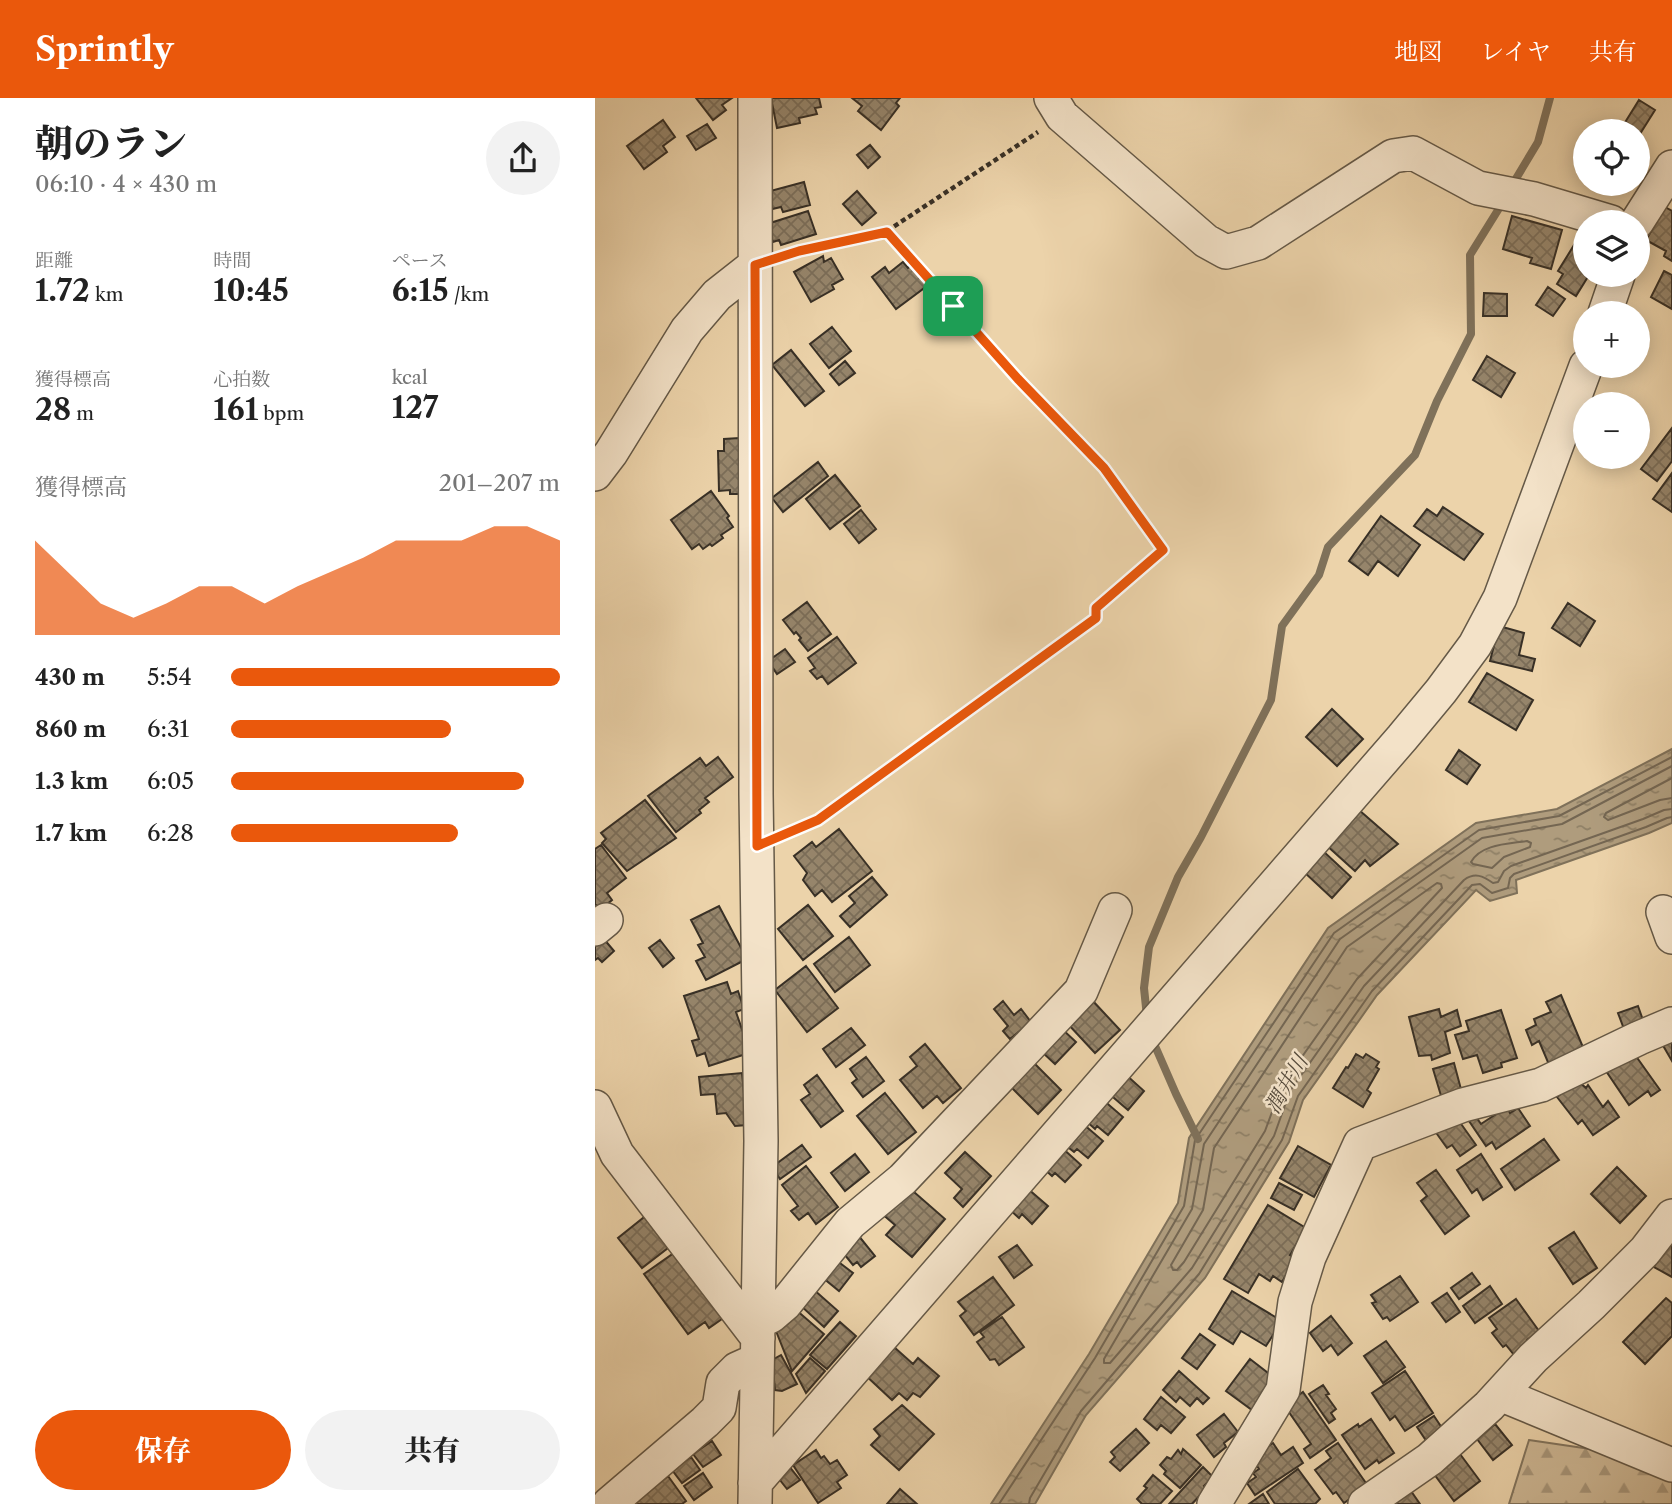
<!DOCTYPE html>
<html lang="ja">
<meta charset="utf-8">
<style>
:root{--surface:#fff;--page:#f2f2f2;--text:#222;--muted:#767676;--accent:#ea580c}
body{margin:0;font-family:"Libre Caslon Text","Noto Serif JP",serif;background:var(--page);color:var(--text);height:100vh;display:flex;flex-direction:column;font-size:26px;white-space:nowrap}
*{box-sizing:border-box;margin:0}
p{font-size:23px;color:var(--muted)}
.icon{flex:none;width:38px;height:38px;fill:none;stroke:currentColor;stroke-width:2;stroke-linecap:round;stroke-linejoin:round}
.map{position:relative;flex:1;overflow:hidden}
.side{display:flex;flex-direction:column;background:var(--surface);width:595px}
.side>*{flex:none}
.tools{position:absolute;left:978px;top:21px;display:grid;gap:14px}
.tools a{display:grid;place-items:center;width:77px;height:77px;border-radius:50%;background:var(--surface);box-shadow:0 4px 18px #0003;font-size:35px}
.pin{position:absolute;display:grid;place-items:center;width:60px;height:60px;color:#fff;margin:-30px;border-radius:14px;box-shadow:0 4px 10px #0006}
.round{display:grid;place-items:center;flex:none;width:74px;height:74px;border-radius:37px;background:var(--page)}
.headline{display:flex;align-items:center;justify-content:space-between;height:119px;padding:0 35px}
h1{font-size:38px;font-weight:800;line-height:52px}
.figures{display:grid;grid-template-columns:repeat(3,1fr);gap:10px;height:119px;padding:7px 35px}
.figures div{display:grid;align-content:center}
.figures b{font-size:30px;font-weight:800}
.figures small{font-size:19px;font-weight:400}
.figures p{font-size:19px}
.chart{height:196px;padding:14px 35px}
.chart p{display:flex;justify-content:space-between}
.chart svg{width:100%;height:126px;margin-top:7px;fill:var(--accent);opacity:.7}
.cta{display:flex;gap:14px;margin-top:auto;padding:14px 35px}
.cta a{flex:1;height:80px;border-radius:42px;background:var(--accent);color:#fff;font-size:28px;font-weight:800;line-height:80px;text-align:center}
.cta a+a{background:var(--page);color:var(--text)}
ul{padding:0 35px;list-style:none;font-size:23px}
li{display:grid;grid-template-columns:112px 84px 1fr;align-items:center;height:52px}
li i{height:18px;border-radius:9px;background:var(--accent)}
header{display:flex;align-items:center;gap:42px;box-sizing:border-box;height:98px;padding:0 35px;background:var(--accent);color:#fff}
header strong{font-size:33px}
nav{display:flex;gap:38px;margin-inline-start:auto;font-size:24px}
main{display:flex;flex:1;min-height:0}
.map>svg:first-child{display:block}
.forest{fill:url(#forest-firs);stroke:#82745d;stroke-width:2}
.water{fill:url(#water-ripples);stroke:#7f715a;stroke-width:2}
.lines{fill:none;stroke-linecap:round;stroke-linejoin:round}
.shore{stroke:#746652;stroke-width:2}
.stream{stroke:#7f715a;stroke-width:8}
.building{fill:url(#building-cross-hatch);stroke:#383026;stroke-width:2}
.minor-casing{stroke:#655947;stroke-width:36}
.path{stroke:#383026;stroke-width:4.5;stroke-dasharray:5 3.5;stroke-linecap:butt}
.minor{stroke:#f3e2c8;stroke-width:33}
.route-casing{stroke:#fff;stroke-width:14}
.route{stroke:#ea580c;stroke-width:9}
.labels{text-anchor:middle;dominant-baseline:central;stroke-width:5;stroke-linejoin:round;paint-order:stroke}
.water-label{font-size:21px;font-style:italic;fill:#564b3c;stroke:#f3e2c8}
</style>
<header>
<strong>Sprintly</strong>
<nav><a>地図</a><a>レイヤ</a><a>共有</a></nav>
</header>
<main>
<section class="side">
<div class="headline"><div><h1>朝のラン</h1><p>06:10 · 4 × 430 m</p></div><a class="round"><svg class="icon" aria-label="share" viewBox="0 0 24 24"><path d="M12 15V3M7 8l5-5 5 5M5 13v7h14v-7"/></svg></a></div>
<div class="figures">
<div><p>距離</p><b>1.72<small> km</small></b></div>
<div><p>時間</p><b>10:45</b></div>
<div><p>ペース</p><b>6:15<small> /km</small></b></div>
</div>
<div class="figures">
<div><p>獲得標高</p><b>28<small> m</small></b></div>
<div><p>心拍数</p><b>161<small> bpm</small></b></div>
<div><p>kcal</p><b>127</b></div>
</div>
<div class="chart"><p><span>獲得標高</span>201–207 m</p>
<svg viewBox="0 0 160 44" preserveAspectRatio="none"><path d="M0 44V11L10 22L20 33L30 38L40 33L50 27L60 27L70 33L80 27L90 22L100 17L110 11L120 11L130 11L140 6L150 6L160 11V44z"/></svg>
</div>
<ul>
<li><b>430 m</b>5:54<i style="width:100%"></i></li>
<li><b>860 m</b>6:31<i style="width:67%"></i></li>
<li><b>1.3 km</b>6:05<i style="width:89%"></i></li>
<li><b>1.7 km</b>6:28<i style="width:69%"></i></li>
</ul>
<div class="cta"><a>保存</a><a>共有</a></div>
</section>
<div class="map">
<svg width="1077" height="1406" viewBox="0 0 1077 1406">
<defs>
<pattern id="forest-firs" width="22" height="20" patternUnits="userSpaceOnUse" patternTransform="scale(1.75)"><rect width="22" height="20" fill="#cdb794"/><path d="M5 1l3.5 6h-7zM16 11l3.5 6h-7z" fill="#a79579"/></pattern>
<pattern id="water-ripples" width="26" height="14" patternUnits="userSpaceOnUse" patternTransform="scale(1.75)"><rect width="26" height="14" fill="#af9c7d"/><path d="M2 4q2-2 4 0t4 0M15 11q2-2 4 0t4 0" fill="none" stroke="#8f8066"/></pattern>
<pattern id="building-cross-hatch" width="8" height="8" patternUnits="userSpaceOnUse" patternTransform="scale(1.75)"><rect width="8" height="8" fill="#96856b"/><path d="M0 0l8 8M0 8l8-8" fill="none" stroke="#7b6d58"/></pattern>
</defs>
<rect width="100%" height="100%" fill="#ecd3aa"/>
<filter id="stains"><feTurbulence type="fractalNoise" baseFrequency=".00286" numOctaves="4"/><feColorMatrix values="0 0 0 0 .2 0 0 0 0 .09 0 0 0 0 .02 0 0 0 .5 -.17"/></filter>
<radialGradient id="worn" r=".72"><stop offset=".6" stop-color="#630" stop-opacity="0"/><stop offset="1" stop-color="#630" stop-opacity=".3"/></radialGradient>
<!-- forest -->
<path class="forest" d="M934,1342L1002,1352L1077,1376V1406H914Z"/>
<!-- water -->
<path class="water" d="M1077,651V725L1054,735L921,782L922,795L895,803L881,792L782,897L708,1002L694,1044L610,1180L491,1317L440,1406H396L494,1256L583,1105L594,1040L733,830L881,725L962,711Z"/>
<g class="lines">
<!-- shore -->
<path class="shore" d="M1077,668L967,726L887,740L745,841L609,1046L597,1111L509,1261V1265H515L597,1170L679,1038L695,993L769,888L869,782C880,774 888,778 898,785L903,784L909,773L916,768L1048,721L1069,712L1077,711
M1077,680L1011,715L1009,719L1013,722L1065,702L1077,700
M932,743L936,745L935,749L909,759L897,770L878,766L876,764C886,746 913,746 932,743Z
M842,785L846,786L847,790L762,881L687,987L670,1033L589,1164L582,1172H578L576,1167L608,1112L619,1050L752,849Z
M404,1406L500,1260L589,1108L600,1042L739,835L884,732L964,718L1077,659
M434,1406L435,1400L486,1313L604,1176L687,1042L703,998L777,893L877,787L885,786L897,795L913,790L915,780L919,776L1051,729L1072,720L1077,719"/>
<!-- stream -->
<path class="stream" d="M916,89L943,44L955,0
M552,919L549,890L554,849L583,779L606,739L676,602L687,528L724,477L733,449L820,357L842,303L876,236L875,157L908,104
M557,941L581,996L603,1041"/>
</g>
<!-- building -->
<path class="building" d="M101,0H137L127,7L131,12L118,22Z
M176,0H224L226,9L220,10L222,16L204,20L205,25L182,30Z
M257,0H305L301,5L304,8L286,32L263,13L267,8Z
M1044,2L1060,12L1045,36L1043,33L1029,26Z
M68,22L80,39L68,48L72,54L49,71L32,48Z
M112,26L121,40L101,52L92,38Z
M275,47L285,59L273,70L262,57Z
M209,84L215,107L188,114L186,109L173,112L168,95Z
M262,93L281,115L267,127L248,106Z
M1070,109L1077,113V163L1069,158L1071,153L1051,142Z
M213,113L221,136L186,147L184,142L178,144L172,126Z
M917,118L967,132L956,171L935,165L937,160L908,151Z
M984,139L990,143V177H994L981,198L962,186L968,176L963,173Z
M228,158L229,164L236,160L248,181L237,187L239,191L216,204L199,174Z
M308,164L313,170L317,166L332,188L301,211L277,179L290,169L294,175Z
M1069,173L1077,177V211L1056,199Z
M953,189L970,201L958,218L941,207Z
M889,195L912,196V218H888Z
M237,229L256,253L234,270L215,246Z
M196,252L229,293L210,308L177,267Z
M892,258L920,275L906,299L878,282Z
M250,263L260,275L244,287L235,276Z
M1077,330V363L1062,383L1046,371Z
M144,340L146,396H135V392L124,393L123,353H129V341Z
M223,364L233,378L188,414L177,400Z
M1077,375V414L1058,401Z
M240,377L265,408L235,431L211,401Z
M116,393L134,418L132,420L138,429L126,437L128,440L117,448L115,446L108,451L104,446L97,451L76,422Z
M848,409L888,436L869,462L819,428L832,411L842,418Z
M266,412L281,431L264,445L249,426Z
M786,418L825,447L803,478L783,463L773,477L754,463Z
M212,504L236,536L213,553L204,542L206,540L201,534L199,536L188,522Z
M973,505L1000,523L985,548L957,530Z
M904,528L929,535L924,557L940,561L937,573L895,563Z
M242,539L261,565L233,586L227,578L222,581L215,573L220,570L213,560Z
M190,551L200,564L182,576L173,563Z
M892,575L938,602L921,632L874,604Z
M737,611L768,641L742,668L711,639Z
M864,652L885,667L872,686L851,672Z
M123,659L138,679L110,700L114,704L104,712L106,715L81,734L53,698L105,660L111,668Z
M50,702L81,740L32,773L7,745L11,741L6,735Z
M764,712L803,746L775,768L770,762L760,773L731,747Z
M244,731L277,773L237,804L227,792L220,798L208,782L212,775L199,758L217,744L221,749Z
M6,747L31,780L12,795L17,802L5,812L0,806V751Z
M728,753L756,779L737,800L709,774Z
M277,779L292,797L255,829L245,818L260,805L254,798Z
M213,807L238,838L208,862L183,831Z
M124,808L152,861L111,882L101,863L110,859L103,847L108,845L96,822Z
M254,839L275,867L240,894L219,866Z
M8,840L19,853L7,864L3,860L0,862V846Z
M65,842L79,860L68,869L54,850Z
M211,868L243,910L212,934L180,892Z
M132,884L136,896L143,893L149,911L141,914L151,943V956L114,968L110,955L102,958L97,943L104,941L89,898Z
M966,897L990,954L955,969L944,943L937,947L931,932L941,927L939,921L956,914L951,904Z
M497,902L525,932L500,955L472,925Z
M408,903L419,917L426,911L436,924L415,941L408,933L413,928L399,911Z
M1043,908L1049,925L1029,931L1023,915Z
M844,911L846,919L862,912L866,928L850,934L855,955L837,962L836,957L824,958L814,919Z
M906,912L922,960L906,965L907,969L888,975L882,957L868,961L860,937L874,933L871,923Z
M256,930L270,947L241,969L228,951Z
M467,931L481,944L460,966L446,953Z
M1077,937V963L1066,944Z
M330,946L366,990L348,1005L342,998L328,1010L305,982L322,968L315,959Z
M1038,954L1065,992L1056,998L1053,993L1034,1007L1011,973Z
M761,956L768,960L771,956L784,964L781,969L784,971L772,992L776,995L768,1009L738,990L751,969L753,970Z
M271,959L289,983L268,999L257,985L262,981L255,971Z
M437,963L466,992L443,1016L414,987Z
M859,965L867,995L847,1001L838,971Z
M147,975L152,1027L140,1028L131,1015L122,1016L120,996L106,997L104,979Z
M529,975L549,993L533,1012L512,994Z
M222,977L248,1013L226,1029L206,1002L215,996L209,987Z
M982,982L991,990L993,987L1008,1009L1013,1003L1024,1019L998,1037L987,1022L983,1026L962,999Z
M290,995L321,1034L293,1056L262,1018Z
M507,1001L528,1019L513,1037L502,1028L500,1031L490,1022Z
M912,1009L915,1015L923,1010L935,1028L901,1051L897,1044L891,1048L870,1017L877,1013L886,1026Z
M864,1023L881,1047L865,1058L857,1047L852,1050L837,1029Z
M487,1025L508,1043L493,1060L482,1051L479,1054L469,1046Z
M949,1041L964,1062L920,1092L906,1071Z
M207,1047L216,1059L185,1081L177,1069Z
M465,1048L486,1067L470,1084L460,1075L457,1078L447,1069Z
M703,1048L736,1067L719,1099L685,1080Z
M370,1054L396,1078L368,1109L359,1100L367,1091L350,1075Z
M260,1056L274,1074L250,1093L236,1075Z
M886,1056L907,1089L888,1102L882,1091L877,1095L862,1072Z
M211,1068L243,1109L221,1126L213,1115L204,1122L196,1113L203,1108L187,1087Z
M1022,1069L1051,1098L1025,1125L996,1096Z
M841,1072L874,1118L850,1136L826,1103L832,1098L822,1085Z
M684,1085L707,1097L699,1112L676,1100Z
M311,1087L350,1121L317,1159L291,1137L300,1127L286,1115Z
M432,1090L453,1108L437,1126L427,1116L424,1120L414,1111Z
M673,1107L711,1130L695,1157L701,1160L687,1184L678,1178L675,1183L664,1176L653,1195L629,1181Z
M58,1112L82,1143L47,1170L23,1140Z
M979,1134L1002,1170L978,1186L954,1150Z
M263,1137L280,1158L266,1169L262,1164L258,1167L245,1151Z
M1072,1146L1077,1148V1179L1059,1169Z
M422,1147L437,1167L419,1180L404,1159Z
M86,1150L134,1216L114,1230L110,1224L93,1236L49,1176Z
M241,1162L258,1175L244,1193L227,1179Z
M877,1175L885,1186L864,1201L856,1190Z
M805,1178L823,1204L795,1223L792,1219L788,1221L777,1205L781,1204L776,1197Z
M398,1179L419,1207L379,1237L365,1218L371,1213L363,1204Z
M895,1188L907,1206L880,1225L868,1208Z
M218,1191L243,1213L229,1229L205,1207Z
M637,1193L687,1223L671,1248L646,1233L638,1246L614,1231Z
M852,1195L865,1214L851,1224L837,1205Z
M1071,1200L1077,1205V1238L1050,1266L1028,1244Z
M921,1201L944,1233L932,1242L934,1246L919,1257L911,1247L908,1249L897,1235L902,1231L894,1220Z
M200,1211L229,1236L197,1273L181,1233Z
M736,1218L757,1245L743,1257L736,1247L728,1253L715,1235Z
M407,1219L429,1249L404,1267L400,1261L395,1262L382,1244L389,1239L385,1234Z
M245,1224L261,1238L232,1271L215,1257Z
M605,1236L620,1247L602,1271L587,1260Z
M791,1243L810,1269L788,1285L769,1258Z
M299,1249L318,1266L323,1260L344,1278L325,1299L318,1295L312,1302L304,1295L297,1302L267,1274Z
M186,1257L202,1286L187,1293L180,1292L177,1262Z
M215,1260L230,1273L211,1295L201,1276Z
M655,1261L681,1281L657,1312L631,1293Z
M584,1273L614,1300L608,1306L602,1300L595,1308L585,1299L581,1304L568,1292Z
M810,1273L838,1315L810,1333L800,1318L795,1322L777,1295Z
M728,1287L734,1296L731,1297L741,1311L736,1315L740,1321L734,1325L714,1296Z
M708,1294L741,1342L715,1360L709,1351L716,1346L689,1307Z
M566,1299L590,1319L576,1335L566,1327L562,1332L549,1321Z
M307,1307L339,1336L304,1372L276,1347L285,1338L279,1331Z
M629,1316L643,1334L629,1345L631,1349L619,1359L602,1337Z
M839,1318L851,1336L834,1347L822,1329Z
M776,1321L799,1355L784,1365L782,1362L770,1371L747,1337L763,1326L764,1329Z
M900,1326L917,1347L898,1362L882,1341Z
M541,1331L554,1345L525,1373L515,1364L520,1359L516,1354Z
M117,1343L126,1357L108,1369L98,1356Z
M678,1345L686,1357L698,1349L708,1365L660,1397L652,1385L661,1379L658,1375L664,1371L656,1359Z
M743,1345L773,1388L749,1405L741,1394L738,1396L720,1372L736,1360L731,1353Z
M588,1351L606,1367L585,1390L569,1376L571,1373L565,1367L572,1359L576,1361L583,1352L586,1356Z
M221,1352L226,1360L229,1358L235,1366L242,1362L252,1377L242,1384L246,1390L223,1405L198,1367Z
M865,1356L885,1383L859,1403L839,1376Z
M96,1359L105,1372L87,1385L77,1372Z
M194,1368L205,1382L192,1391L181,1377Z
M608,1369L618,1379L609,1388L611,1391L597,1406H574Z
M703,1371L725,1401L720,1406H680L672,1394Z
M108,1375L117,1389L99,1402L89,1388Z
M558,1377L577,1393L565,1406H547L542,1401L552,1390L549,1388Z
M73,1378L91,1403L87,1406H38Z
M305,1391L322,1406H292Z
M816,1393L825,1406H797Z
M668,1396L674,1406H654Z"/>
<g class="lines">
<!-- minor casing -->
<g class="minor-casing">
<path id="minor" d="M456,0L467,18L611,143L631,154L663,145L798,58L818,55L883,90L939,101L1016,124
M1042,124L1077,69
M1010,215L1023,177
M0,376L16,355L92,232L122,197L160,167
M1068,814L1077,839
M0,831L11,822
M0,1009L22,1056L163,1240
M163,1224L176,1218L190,1206L255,1125L308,1081L486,893L520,812
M905,1296L1077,1367
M160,1385L807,640L846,593L880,547L905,500L991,268
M14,1406L110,1324L124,1310L128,1285L142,1271L162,1262
M160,1406L166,1043L161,696L160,0
M619,1406L688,1292L700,1204L714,1159L765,1046L868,1007L946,987L1044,940L1077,926
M770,1406L835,1361L894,1308L938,1260L996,1207L1050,1153L1077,1118"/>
</g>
<!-- path -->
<path class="path" d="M292,133L443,34
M187,158L204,153L292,133L423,281L509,370L568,452L501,510V520L223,722L188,737"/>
<!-- minor -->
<use href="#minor" class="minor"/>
</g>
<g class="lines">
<!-- route casing -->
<g class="route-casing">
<path id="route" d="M292,134L423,281L509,370L568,452L501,510V520L223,722L162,748L160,167L204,153Z"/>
</g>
<!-- route -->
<use href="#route" class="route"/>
</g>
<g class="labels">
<!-- water labels -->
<g class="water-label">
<text transform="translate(691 986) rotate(-60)">潤井川</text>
</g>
</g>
<rect width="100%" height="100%" filter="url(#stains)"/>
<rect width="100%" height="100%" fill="url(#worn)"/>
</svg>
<div class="tools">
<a><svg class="icon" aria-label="locate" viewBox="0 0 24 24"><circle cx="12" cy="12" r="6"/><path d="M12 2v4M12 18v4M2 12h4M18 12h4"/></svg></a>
<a><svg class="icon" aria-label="layers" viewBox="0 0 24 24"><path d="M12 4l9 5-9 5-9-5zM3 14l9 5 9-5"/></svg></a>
<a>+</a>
<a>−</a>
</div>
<div class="pin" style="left:358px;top:208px;background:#1e9e55"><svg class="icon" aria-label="arrive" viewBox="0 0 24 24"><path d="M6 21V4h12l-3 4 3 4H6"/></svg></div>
</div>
</main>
